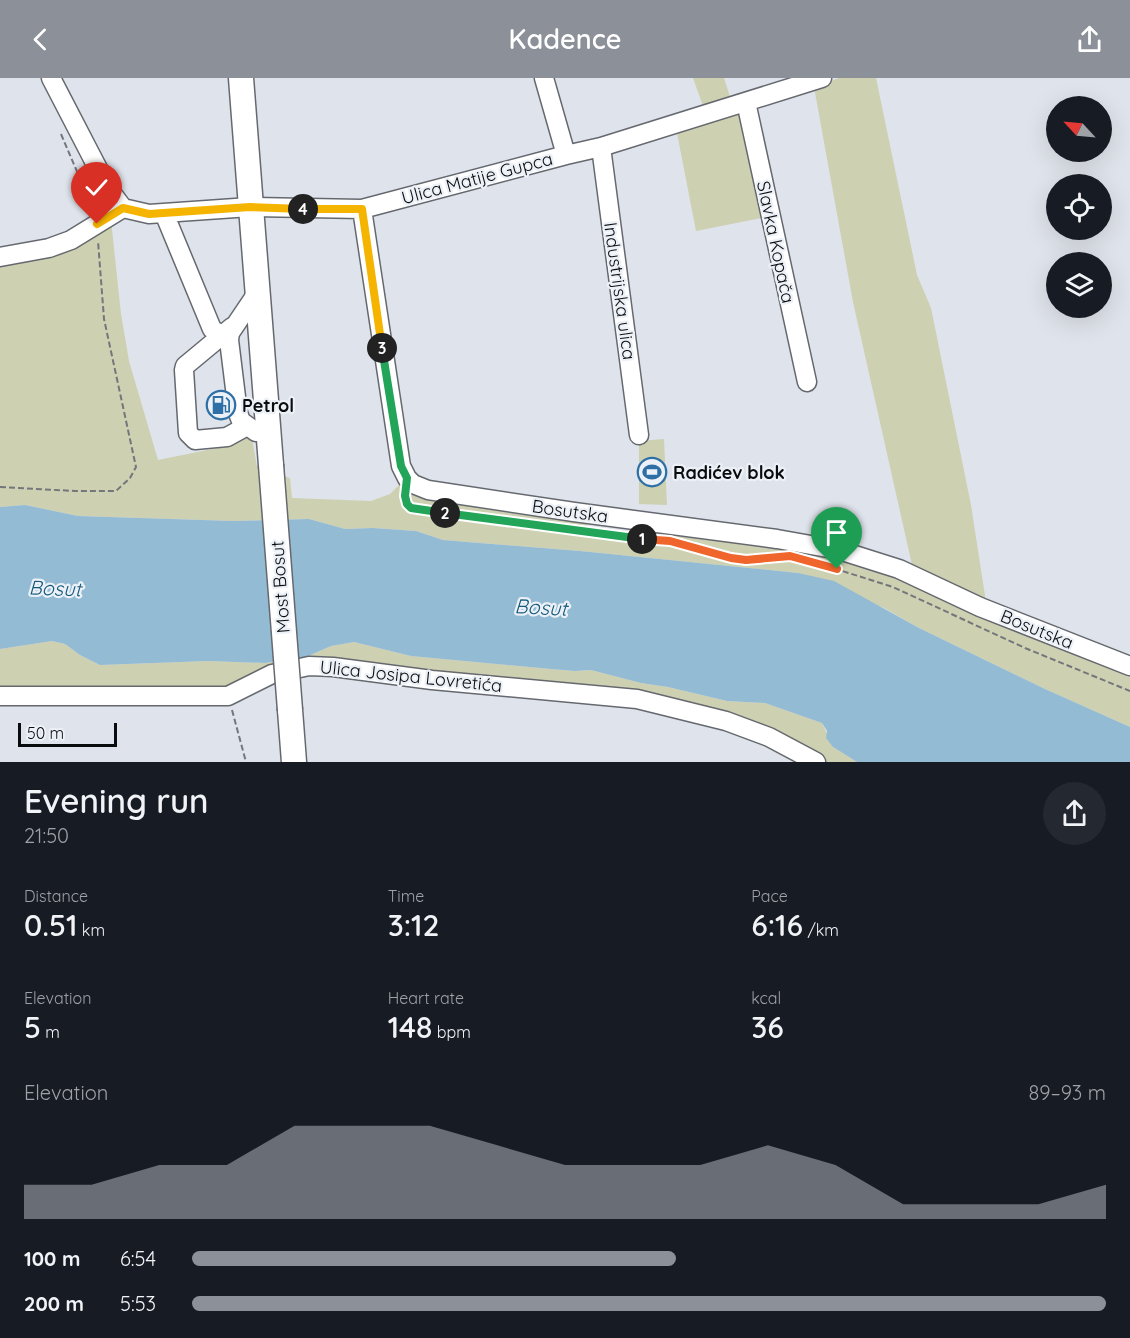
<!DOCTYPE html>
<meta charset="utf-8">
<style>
:root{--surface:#171b24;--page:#242831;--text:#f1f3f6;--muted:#9ea1a6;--accent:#8c9099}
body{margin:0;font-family:Quicksand,sans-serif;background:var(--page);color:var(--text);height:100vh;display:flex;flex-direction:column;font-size:22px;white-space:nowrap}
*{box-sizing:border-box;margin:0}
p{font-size:20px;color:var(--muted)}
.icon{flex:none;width:33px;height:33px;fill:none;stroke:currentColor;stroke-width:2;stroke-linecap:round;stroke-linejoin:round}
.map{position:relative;height:684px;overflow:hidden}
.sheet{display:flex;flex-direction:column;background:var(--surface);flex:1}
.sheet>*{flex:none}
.needle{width:39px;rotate:296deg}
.buttons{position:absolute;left:1046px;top:18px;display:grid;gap:12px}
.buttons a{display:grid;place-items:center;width:66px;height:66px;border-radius:50%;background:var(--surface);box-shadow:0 6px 24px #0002;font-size:30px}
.scale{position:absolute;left:18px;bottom:15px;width:99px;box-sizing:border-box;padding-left:6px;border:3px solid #0a0c0e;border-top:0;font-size:16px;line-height:21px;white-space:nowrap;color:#0a0c0e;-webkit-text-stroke:4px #ecf1f8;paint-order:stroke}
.pin{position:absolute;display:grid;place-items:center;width:51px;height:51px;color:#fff;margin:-62px -26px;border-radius:50% 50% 50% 0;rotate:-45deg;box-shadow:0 0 6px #0007}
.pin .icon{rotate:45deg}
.km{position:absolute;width:30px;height:30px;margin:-15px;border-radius:50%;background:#222;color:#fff;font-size:16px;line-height:30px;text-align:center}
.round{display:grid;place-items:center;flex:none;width:63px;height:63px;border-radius:32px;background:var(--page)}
.head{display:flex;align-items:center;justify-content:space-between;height:102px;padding:0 24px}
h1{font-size:33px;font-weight:600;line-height:45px}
.stats{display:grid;grid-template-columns:repeat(3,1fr);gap:9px;height:102px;padding:6px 24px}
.stats div{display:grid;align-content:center}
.stats b{font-size:30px;font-weight:600}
.stats small{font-size:16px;font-weight:400}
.stats p{font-size:16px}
.chart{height:168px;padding:12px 24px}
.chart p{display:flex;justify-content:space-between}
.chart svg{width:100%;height:108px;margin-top:6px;fill:var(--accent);opacity:.7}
ul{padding:0 24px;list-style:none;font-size:20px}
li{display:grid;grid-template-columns:96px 72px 1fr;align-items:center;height:45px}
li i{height:15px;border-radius:8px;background:var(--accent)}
header{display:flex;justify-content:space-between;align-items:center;height:78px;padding:0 24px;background:var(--accent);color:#fff;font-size:27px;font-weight:600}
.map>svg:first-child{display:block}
.green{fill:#ced0b2}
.water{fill:#93bbd3}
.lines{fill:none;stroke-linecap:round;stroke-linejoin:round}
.minor-casing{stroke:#65696f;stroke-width:21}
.major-casing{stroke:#65696f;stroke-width:27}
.path{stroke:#73767b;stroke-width:2;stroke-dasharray:6 3;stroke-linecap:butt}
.minor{stroke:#fff;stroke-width:18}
.major{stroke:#fff;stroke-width:24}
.major-bridge-casing{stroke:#65696f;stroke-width:27;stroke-linecap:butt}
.major-bridge{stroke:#fff;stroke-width:24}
.split-1-casing{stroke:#fff;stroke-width:12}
.split-2-casing{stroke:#fff;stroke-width:12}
.split-3-casing{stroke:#fff;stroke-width:12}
.split-4-casing{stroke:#fff;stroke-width:12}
.split-5-casing{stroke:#fff;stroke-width:12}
.split-1{stroke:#f0652b;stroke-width:8}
.split-2{stroke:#22a559;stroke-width:8}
.split-3{stroke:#22a559;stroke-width:8}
.split-4{stroke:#f5b400;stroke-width:8}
.split-5{stroke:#f5b400;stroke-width:8}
.labels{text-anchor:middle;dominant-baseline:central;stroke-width:4.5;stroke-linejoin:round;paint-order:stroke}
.street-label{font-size:18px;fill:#0a0c0e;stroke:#ecf1f8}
.poi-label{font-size:18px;font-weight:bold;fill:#0a0c0e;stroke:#ecf1f8;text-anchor:start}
.water-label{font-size:20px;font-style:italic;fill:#155a7b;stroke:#ecf1f8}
</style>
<header><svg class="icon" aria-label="back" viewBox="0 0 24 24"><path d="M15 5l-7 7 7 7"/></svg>Kadence<svg class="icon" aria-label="share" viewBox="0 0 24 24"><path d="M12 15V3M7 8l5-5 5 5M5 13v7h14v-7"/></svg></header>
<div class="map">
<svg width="1130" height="684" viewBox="0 0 1130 684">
<rect width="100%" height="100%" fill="#dfe3eb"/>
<!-- green -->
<path class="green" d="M693,0H724L730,19L703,28Z
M839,0H876L917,197L931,230L971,427L986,524L912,487L853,224L814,9Z
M743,33L766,139L696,153L677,55Z
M111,142L121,236L129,283L158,382L232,367C238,361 243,356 252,360L257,389L290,400L292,420L371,423L390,416L399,407L427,418L585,441L589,452L630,458L631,450L715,459L860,484L1130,592V649L1045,611L919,550L884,530L798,495L580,473L443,462L416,453L373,450L345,451L309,441L233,443L78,438L25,427L0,429V184Z
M664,361L667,427L639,426V363Z
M52,563L65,566L80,577L100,587L208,583L265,585L306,579L331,568L354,564L411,578L551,591L575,593L591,592L641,605L668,609L727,623L765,625L822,645L833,669L857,684H823L735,641L358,588L230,612L0,611V571Z"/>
<!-- water -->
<path class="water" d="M25,427L78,438L233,443L309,441L345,451L373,450L416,453L443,462L580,473L798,495L834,503L919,550L1045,611L1130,649V684H857L833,669L826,660L827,653L822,645L765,625L727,623L668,609L641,605L591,592L575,593L551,591L411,578L354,564L331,568L306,579L265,585L208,583L100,587L80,577L65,566L52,563L0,571V429Z"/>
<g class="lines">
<!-- minor casing -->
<g class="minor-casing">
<path id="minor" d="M51,0L108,110L123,130L149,136L250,129L362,131L566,77L601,69L822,0
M544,0L566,77
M746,24L807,304
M601,69L639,357
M362,131L401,388L407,400L413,406L428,412L574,434L777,461L839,472L899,491L980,529L1130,588
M164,135L212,251L229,262
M0,179L49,170L71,162L123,130
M232,249L185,288L184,292L188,355L195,362L227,359L247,348
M256,354L241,343L238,335L229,262L230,255L257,215
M0,618H228L272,596L309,588L333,589L432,602L637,621L726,643L769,659L816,684"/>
</g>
<!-- major casing -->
<g class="major-casing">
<path id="major" d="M241,0L271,387
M290,632L294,684"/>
</g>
<!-- path -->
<path class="path" d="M61,56L93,131
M0,409L75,413H116L130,400L136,389L104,241L98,163
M406,421L407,426L411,430L504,444L662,463
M673,464L731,480L746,482L779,478
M817,485L893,509L1025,570L1130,613
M232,632L246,684"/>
<!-- minor -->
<use href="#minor" class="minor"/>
<!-- major -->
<use href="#major" class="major"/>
<!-- major-bridge casing -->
<g class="major-bridge-casing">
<path id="major-bridge" d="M271,387L290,632"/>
</g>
<!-- major-bridge -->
<use href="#major-bridge" class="major-bridge"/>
</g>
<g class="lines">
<!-- split-1 casing -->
<g class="split-1-casing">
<path id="split-1" d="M642,461L670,463L731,480L746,482L790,478L837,491"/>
</g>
<!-- split-2 casing -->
<g class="split-2-casing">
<path id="split-2" d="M445,435L642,461"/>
</g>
<!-- split-3 casing -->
<g class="split-3-casing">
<path id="split-3" d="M382,270L401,388L407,400L405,418L407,426L411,430L445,435"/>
</g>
<!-- split-4 casing -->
<g class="split-4-casing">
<path id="split-4" d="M303,131H362L382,270"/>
</g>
<!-- split-5 casing -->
<g class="split-5-casing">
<path id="split-5" d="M97,146L123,130L149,136L250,129L303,131"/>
</g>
<!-- split-1 -->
<use href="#split-1" class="split-1"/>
<!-- split-2 -->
<use href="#split-2" class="split-2"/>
<!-- split-3 -->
<use href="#split-3" class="split-3"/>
<!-- split-4 -->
<use href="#split-4" class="split-4"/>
<!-- split-5 -->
<use href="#split-5" class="split-5"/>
</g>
<!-- icons -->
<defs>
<g id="fuel-ring" transform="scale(1.5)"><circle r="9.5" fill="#ecf1f8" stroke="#2e70a6" stroke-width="1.5"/><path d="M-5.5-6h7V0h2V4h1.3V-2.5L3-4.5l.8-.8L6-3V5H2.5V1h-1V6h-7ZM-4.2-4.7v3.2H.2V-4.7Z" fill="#2e70a6"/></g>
<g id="stadium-ring" transform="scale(1.5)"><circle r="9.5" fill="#ecf1f8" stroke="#2e70a6" stroke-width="1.5"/><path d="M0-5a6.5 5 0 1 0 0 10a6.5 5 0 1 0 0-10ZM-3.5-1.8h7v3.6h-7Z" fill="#2e70a6"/></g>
</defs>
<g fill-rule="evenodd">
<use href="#fuel-ring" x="221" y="327"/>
<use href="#stadium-ring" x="652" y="394"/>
</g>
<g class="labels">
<!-- street labels -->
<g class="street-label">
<text transform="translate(477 100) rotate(-15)">Ulica Matije Gupca</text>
<text transform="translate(776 164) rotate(78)">Slavka Kopača</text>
<text transform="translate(620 213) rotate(82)">Industrijska ulica</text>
<text transform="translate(570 433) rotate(8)">Bosutska</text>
<text transform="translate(280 509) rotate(-94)">Most Bosut</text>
<text transform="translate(1037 551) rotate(22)">Bosutska</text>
<text transform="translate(411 598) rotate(6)">Ulica Josipa Lovretića</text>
</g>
<!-- poi labels -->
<g class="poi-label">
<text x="242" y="327">Petrol</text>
<text x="673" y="394">Radićev blok</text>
</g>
<!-- water labels -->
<g class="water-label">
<text transform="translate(55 510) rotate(2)">Bosut</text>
<text transform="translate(541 529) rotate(3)">Bosut</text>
</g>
</g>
</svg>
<div class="buttons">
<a><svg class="needle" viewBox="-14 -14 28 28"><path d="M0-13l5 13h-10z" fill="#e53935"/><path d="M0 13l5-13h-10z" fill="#9ea1a6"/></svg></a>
<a><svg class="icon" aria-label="locate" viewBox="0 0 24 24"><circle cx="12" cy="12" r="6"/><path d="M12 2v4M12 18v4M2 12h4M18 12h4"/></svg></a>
<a><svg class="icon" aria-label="layers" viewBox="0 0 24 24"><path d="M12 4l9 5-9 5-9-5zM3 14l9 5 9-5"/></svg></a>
</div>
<div class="scale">50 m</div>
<div class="pin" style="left:837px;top:491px;background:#1e9e55"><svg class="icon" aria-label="arrive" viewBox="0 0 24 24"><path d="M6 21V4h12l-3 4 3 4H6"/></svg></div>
<div class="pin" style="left:97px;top:146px;background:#d93025"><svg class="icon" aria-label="check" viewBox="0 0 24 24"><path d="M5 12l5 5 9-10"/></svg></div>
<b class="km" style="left:642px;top:461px">1</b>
<b class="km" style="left:445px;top:435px">2</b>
<b class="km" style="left:382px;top:270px">3</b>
<b class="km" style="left:303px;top:131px">4</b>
</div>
<section class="sheet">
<div class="head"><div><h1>Evening run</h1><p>21:50</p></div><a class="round"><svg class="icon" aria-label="share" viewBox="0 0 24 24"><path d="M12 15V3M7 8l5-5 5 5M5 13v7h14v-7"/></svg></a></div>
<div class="stats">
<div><p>Distance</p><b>0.51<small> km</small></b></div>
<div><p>Time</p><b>3:12</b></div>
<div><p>Pace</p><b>6:16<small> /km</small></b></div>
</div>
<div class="stats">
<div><p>Elevation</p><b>5<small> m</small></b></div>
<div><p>Heart rate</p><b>148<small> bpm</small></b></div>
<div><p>kcal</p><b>36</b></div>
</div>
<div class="chart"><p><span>Elevation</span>89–93 m</p>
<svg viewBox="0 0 160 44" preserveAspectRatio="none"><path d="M0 44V30L10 30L20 22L30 22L40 6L50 6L60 6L70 14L80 22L90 22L100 22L110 14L120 22L130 38L140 38L150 38L160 30V44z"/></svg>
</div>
<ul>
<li><b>100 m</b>6:54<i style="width:53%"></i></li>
<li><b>200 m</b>5:53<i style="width:100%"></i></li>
</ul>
</section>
